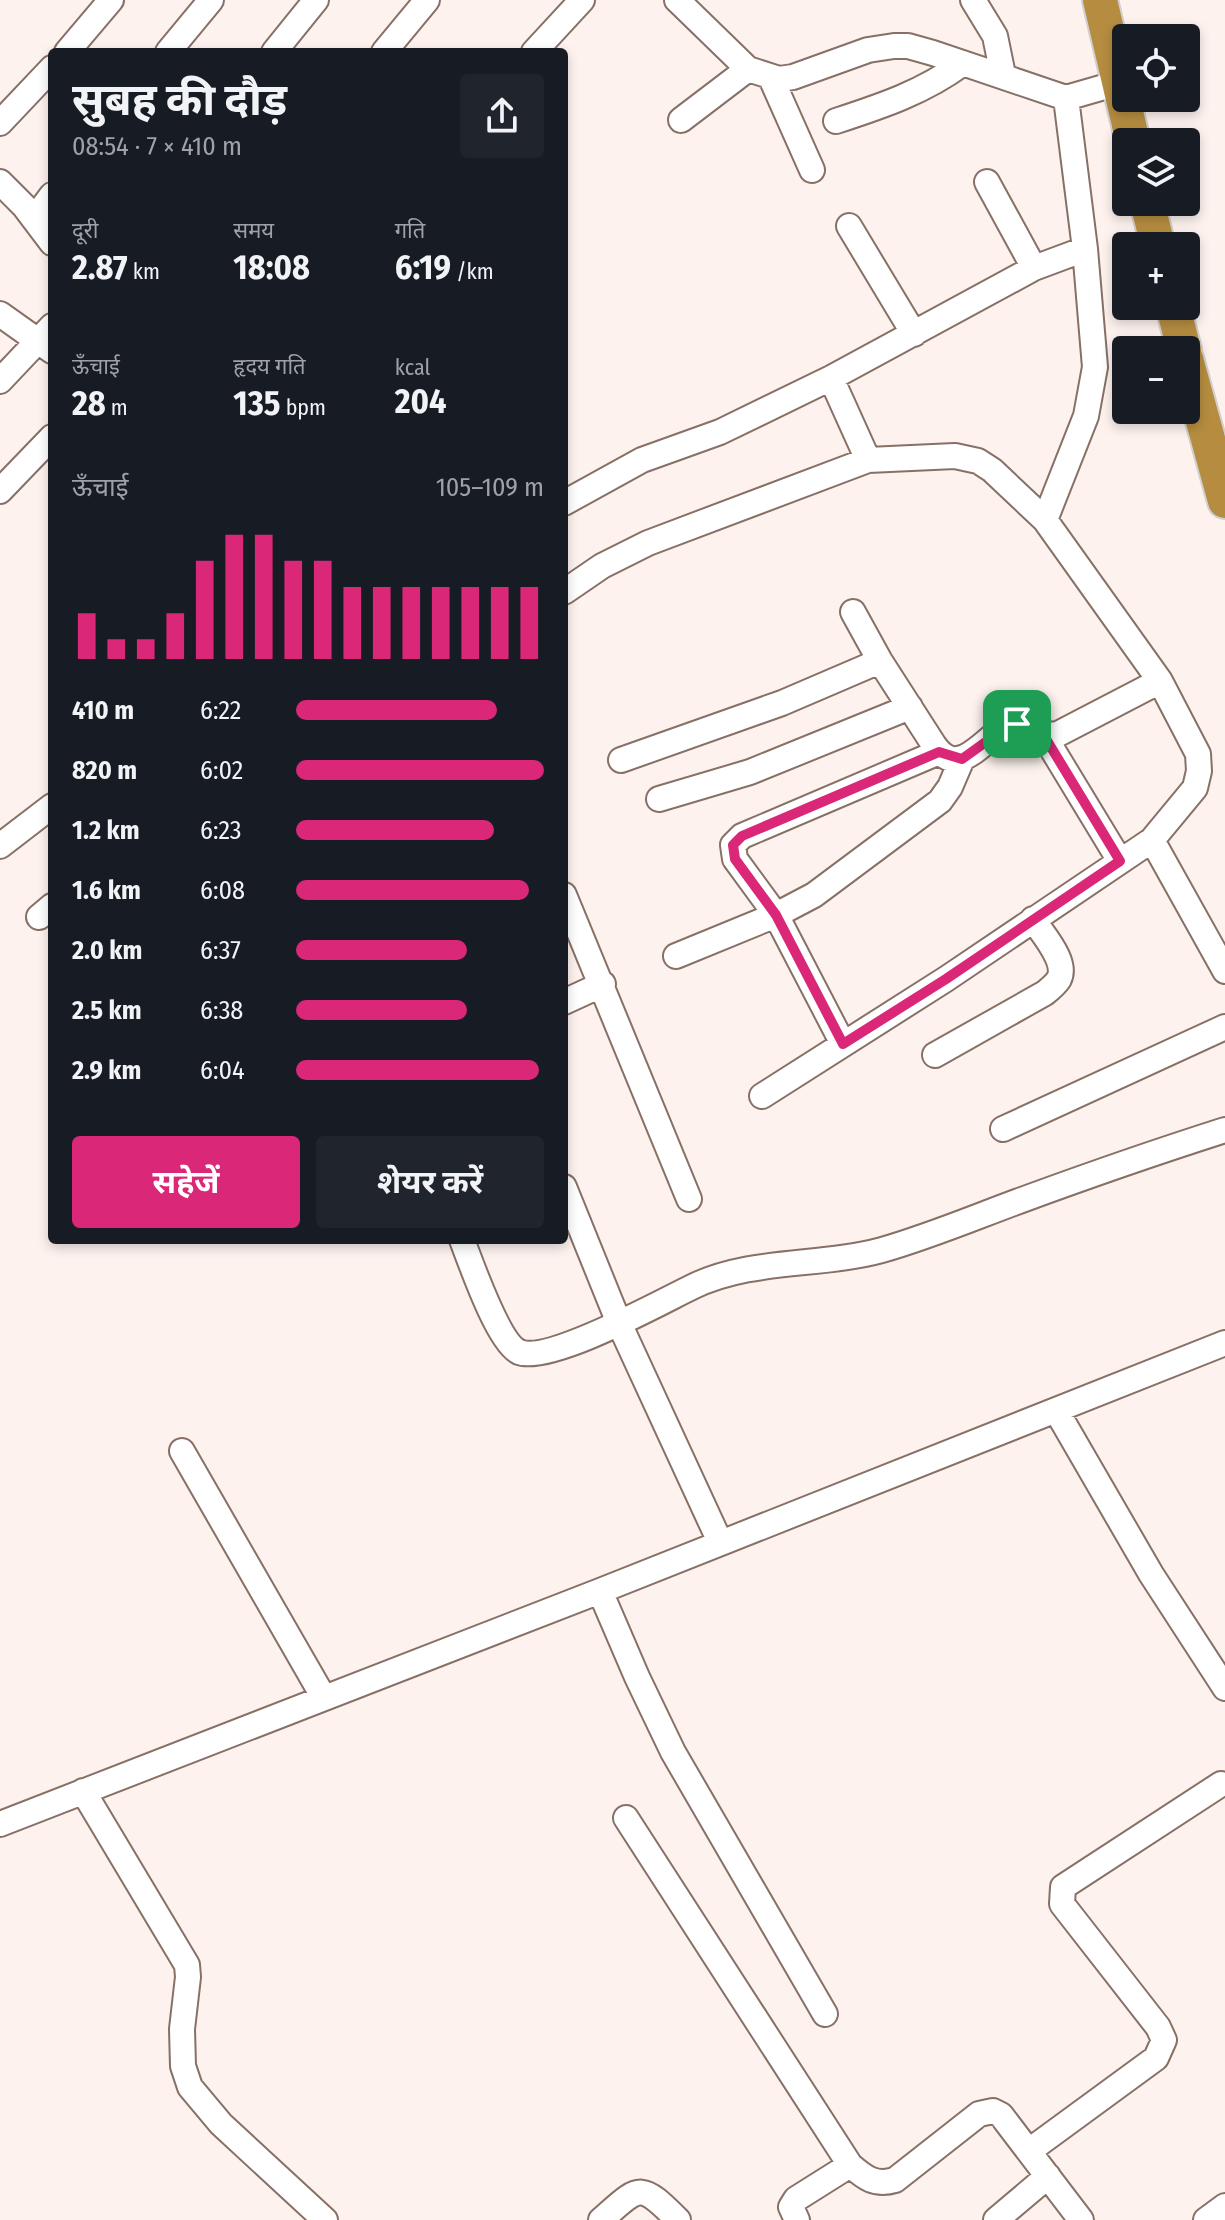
<!DOCTYPE html>
<html lang="hi">
<meta charset="utf-8">
<style>
:root{--surface:#171b24;--page:#20242c;--text:#f1f3f6;--muted:#9ea1a6;--accent:#db2777}
body{margin:0;font-family:"Fira Sans Condensed","Noto Sans Devanagari",sans-serif;background:var(--page);color:var(--text);height:100vh;display:flex;flex-direction:column;font-size:30px;white-space:nowrap}
*{box-sizing:border-box;margin:0}
p{font-size:26px;color:var(--muted)}
.icon{flex:none;width:44px;height:44px;fill:none;stroke:currentColor;stroke-width:2;stroke-linecap:round;stroke-linejoin:round}
.map{position:relative;flex:1;overflow:hidden}
.drawer{position:absolute;left:48px;top:48px;width:520px;height:1196px;display:flex;flex-direction:column;background:var(--surface);border-radius:8px;box-shadow:0 4px 12px #0003}
.drawer>*{flex:none}
.tools{position:absolute;left:1112px;top:24px;display:grid;gap:16px}
.tools a{display:grid;place-items:center;width:88px;height:88px;border-radius:8px;background:var(--surface);box-shadow:0 4px 12px #0003;font-size:40px}
.pin{position:absolute;display:grid;place-items:center;width:68px;height:68px;color:#fff;margin:-34px;border-radius:16px;box-shadow:0 4px 12px #0006}
.round{display:grid;place-items:center;flex:none;width:84px;height:84px;border-radius:8px;background:var(--page)}
.overview{display:flex;align-items:center;justify-content:space-between;height:136px;padding:0 24px}
h1{font-size:44px;font-weight:700;line-height:60px}
.stats{display:grid;grid-template-columns:repeat(3,1fr);gap:12px;height:136px;padding:8px 24px}
.stats div{display:grid;align-content:center}
.stats b{font-size:34px;font-weight:700}
.stats small{font-size:22px;font-weight:400}
.stats p{font-size:22px}
.chart{height:224px;padding:16px 24px}
.chart p{display:flex;justify-content:space-between}
.chart svg{width:100%;height:144px;margin-top:8px;stroke:var(--accent);stroke-width:6}
.action{display:flex;gap:16px;margin-top:auto;padding:16px 24px}
.action a{flex:1;height:92px;border-radius:8px;background:var(--accent);color:#fff;font-size:32px;font-weight:700;line-height:92px;text-align:center}
.action a+a{background:var(--page);color:var(--text)}
ul{padding:0 24px;list-style:none;font-size:26px}
li{display:grid;grid-template-columns:128px 96px 1fr;align-items:center;height:60px}
li i{height:20px;border-radius:10px;background:var(--accent)}
.map>svg:first-child{display:block}
.lines{fill:none;stroke-linecap:round;stroke-linejoin:round}
.minor-casing{stroke:#877066;stroke-width:28}
.highway-casing{stroke:#d2d0cf;stroke-width:38}
.minor{stroke:#fff;stroke-width:24}
.highway{stroke:#b68d40;stroke-width:34}
.route-casing{stroke:#fff;stroke-width:16}
.route{stroke:#db2777;stroke-width:10}
</style>
<div class="map">
<svg width="1225" height="2220" viewBox="0 0 1225 2220">
<rect width="100%" height="100%" fill="#fdf2ee"/>
<g class="lines">
<!-- minor casing -->
<g class="minor-casing">
<path id="minor" d="M677,0L748,69L779,79L793,77L868,50L894,46H908L933,53L1066,98L1118,83
M973,0L995,36L1003,75
M67,52L111,0
M168,52L211,0
M274,52L316,0
M384,52L427,0
M534,52L582,0
M771,78L812,170
M681,120L748,69
M836,121C882,106 924,92 963,63
M0,123L52,68
M0,182L24,206L52,243
M987,182L1034,268
M34,219L52,195
M849,226L914,334
M0,314L52,351
M831,378L868,460
M0,381L52,326
M0,491L52,437
M564,503L642,460L720,432L831,378L1034,268L1085,249
M564,592L602,566L648,543L868,460L955,456L978,461L992,470L1045,520
M853,612L880,661L934,745C962,786 990,725 1016,724C1032,724 1042,738 1058,734L1160,681
M1043,734L1120,861
M621,760L782,703L880,661
M659,799L750,772L910,707
M1152,840L1225,971
M0,846L52,806
M564,895L689,1199
M39,917L52,906
M676,956L776,915L814,895L940,801L950,787L962,759
M564,1002L603,984
M843,1044L776,915L735,859L733,845L742,836L939,752
M935,1055L1045,993C1050,989 1056,984 1059,979C1068,961 1042,934 1033,919
M762,1096L946,979L1152,840L1195,788L1199,771L1198,754L1160,681L1045,520L1086,416L1095,367L1085,249L1066,98
M1003,1129L1225,1027
M564,1187L619,1323L720,1542
M462,1240C471,1263 498,1342 519,1352C549,1364 661,1302 692,1287C751,1258 820,1267 882,1250C928,1237 973,1218 1019,1201C1087,1176 1156,1152 1225,1130
M1056,1410L1151,1574L1225,1688
M182,1451L324,1698
M600,1591L637,1677L673,1752L825,2014
M83,1791L187,1965L188,1977L182,2029L183,2066L190,2087L221,2124L325,2220
M626,1818L850,2165C865,2178 875,2186 895,2180L979,2114L993,2111L1001,2115L1081,2220
M0,1824L600,1591L1225,1343
M1029,2151L1156,2058L1164,2040L1158,2027L1062,1904L1063,1887L1221,1784
M601,2220C640,2186 639,2181 678,2220
M797,2220L791,2207L796,2199L850,2165
M996,2220L1048,2176
M1206,2220L1225,2206"/>
</g>
<!-- highway casing -->
<g class="highway-casing">
<path id="highway" d="M1100,0L1133,142
M1147,202L1158,246
M1173,306L1184,350
M1186,359L1225,501"/>
</g>
<!-- minor -->
<use href="#minor" class="minor"/>
<!-- highway -->
<use href="#highway" class="highway"/>
</g>
<g class="lines">
<!-- route casing -->
<g class="route-casing">
<path id="route" d="M1017,724L1043,734L1120,861L946,979L843,1044L776,915L735,859L733,845L742,836L939,752L962,759L1008,726Z"/>
</g>
<!-- route -->
<use href="#route" class="route"/>
</g>
</svg>
<div class="tools">
<a><svg class="icon" aria-label="locate" viewBox="0 0 24 24"><circle cx="12" cy="12" r="6"/><path d="M12 2v4M12 18v4M2 12h4M18 12h4"/></svg></a>
<a><svg class="icon" aria-label="layers" viewBox="0 0 24 24"><path d="M12 4l9 5-9 5-9-5zM3 14l9 5 9-5"/></svg></a>
<a>+</a>
<a>−</a>
</div>
<div class="pin" style="left:1017px;top:724px;background:#1e9e55"><svg class="icon" aria-label="arrive" viewBox="0 0 24 24"><path d="M6 21V4h12l-3 4 3 4H6"/></svg></div>
<section class="drawer">
<div class="overview"><div><h1>सुबह की दौड़</h1><p>08:54 · 7 × 410 m</p></div><a class="round"><svg class="icon" aria-label="share" viewBox="0 0 24 24"><path d="M12 15V3M7 8l5-5 5 5M5 13v7h14v-7"/></svg></a></div>
<div class="stats">
<div><p>दूरी</p><b>2.87<small> km</small></b></div>
<div><p>समय</p><b>18:08</b></div>
<div><p>गति</p><b>6:19<small> /km</small></b></div>
</div>
<div class="stats">
<div><p>ऊँचाई</p><b>28<small> m</small></b></div>
<div><p>हृदय गति</p><b>135<small> bpm</small></b></div>
<div><p>kcal</p><b>204</b></div>
</div>
<div class="chart"><p><span>ऊँचाई</span>105–109 m</p>
<svg viewBox="0 0 160 44" preserveAspectRatio="none"><path d="M5 44V30M15 44V38M25 44V38M35 44V30M45 44V14M55 44V6M65 44V6M75 44V14M85 44V14M95 44V22M105 44V22M115 44V22M125 44V22M135 44V22M145 44V22M155 44V22"/></svg>
</div>
<ul>
<li><b>410 m</b>6:22<i style="width:81%"></i></li>
<li><b>820 m</b>6:02<i style="width:100%"></i></li>
<li><b>1.2 km</b>6:23<i style="width:80%"></i></li>
<li><b>1.6 km</b>6:08<i style="width:94%"></i></li>
<li><b>2.0 km</b>6:37<i style="width:69%"></i></li>
<li><b>2.5 km</b>6:38<i style="width:69%"></i></li>
<li><b>2.9 km</b>6:04<i style="width:98%"></i></li>
</ul>
<div class="action"><a>सहेजें</a><a>शेयर करें</a></div>
</section>
</div>
